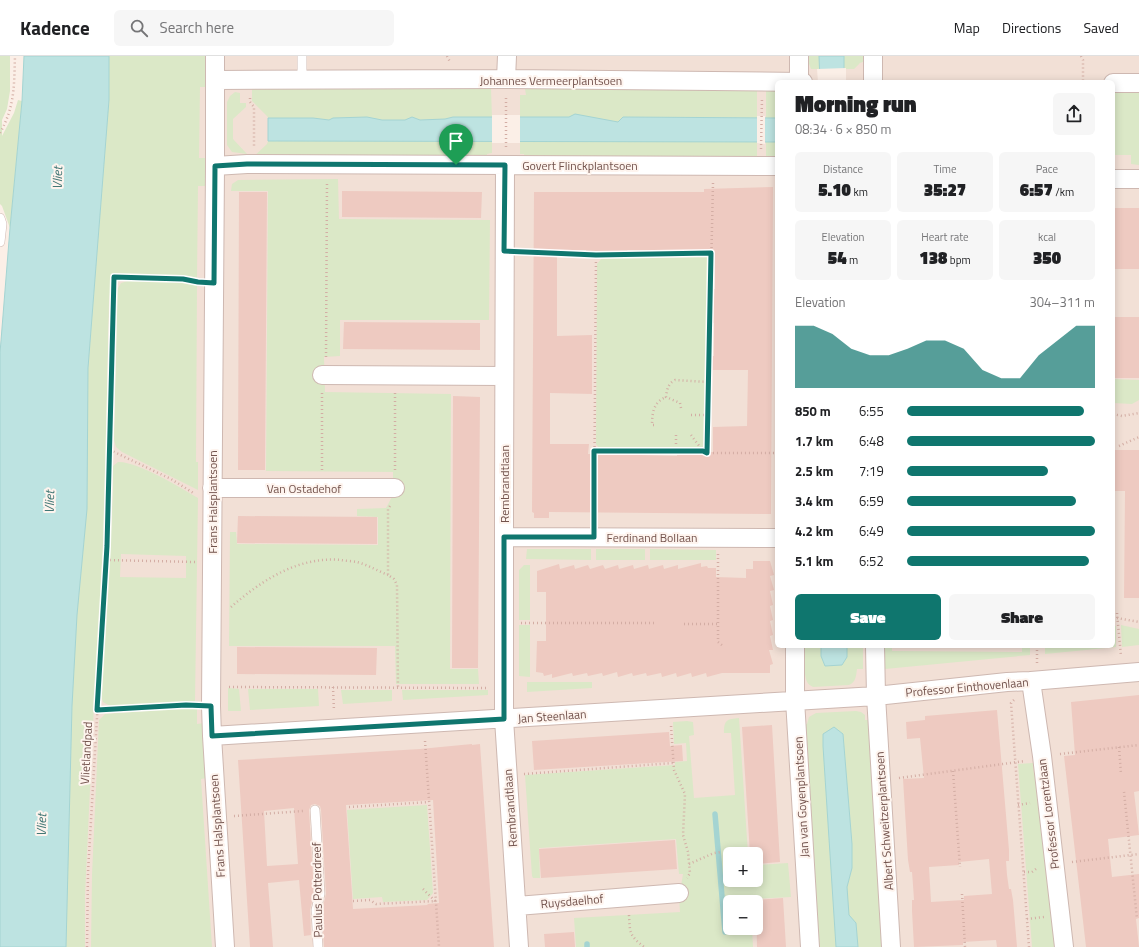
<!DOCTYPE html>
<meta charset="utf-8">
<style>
:root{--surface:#fff;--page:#f6f6f6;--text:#202124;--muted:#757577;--line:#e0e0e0;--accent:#0f766e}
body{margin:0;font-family:"Titillium Web",sans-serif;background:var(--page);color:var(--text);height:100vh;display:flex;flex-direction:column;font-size:15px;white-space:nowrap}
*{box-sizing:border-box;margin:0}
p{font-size:13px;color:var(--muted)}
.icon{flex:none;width:22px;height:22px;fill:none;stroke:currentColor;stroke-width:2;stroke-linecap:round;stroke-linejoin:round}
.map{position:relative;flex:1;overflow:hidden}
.sheet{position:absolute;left:775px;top:24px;width:340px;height:568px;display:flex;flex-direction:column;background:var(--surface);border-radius:6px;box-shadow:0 2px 10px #0003}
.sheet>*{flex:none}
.buttons{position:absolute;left:723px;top:791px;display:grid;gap:8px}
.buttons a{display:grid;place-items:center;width:40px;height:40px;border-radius:6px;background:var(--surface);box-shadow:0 2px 10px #0003;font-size:20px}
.pin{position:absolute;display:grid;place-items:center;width:34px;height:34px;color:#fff;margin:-41px -17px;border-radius:50% 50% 50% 0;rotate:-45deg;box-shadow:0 0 4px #0007}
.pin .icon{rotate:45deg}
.round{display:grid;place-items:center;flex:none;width:42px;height:42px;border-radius:6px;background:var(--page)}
.headline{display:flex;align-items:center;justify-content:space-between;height:68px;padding:0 20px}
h1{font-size:22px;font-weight:800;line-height:30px}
.stats{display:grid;grid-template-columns:repeat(3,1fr);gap:6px;height:68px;padding:4px 20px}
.stats div{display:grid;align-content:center;border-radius:6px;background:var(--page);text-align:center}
.stats b{font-size:17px;font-weight:800}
.stats small{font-size:11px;font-weight:400}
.stats p{font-size:11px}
.chart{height:112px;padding:8px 20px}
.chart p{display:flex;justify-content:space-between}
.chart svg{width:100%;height:72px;margin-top:4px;fill:var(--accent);opacity:.7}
.button{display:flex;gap:8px;margin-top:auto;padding:8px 20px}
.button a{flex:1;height:46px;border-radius:6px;background:var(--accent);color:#fff;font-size:16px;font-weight:800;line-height:46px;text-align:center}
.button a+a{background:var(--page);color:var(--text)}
ul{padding:0 20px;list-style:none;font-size:13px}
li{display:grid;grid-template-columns:64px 48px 1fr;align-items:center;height:30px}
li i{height:10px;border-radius:5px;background:var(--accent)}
header{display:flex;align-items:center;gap:24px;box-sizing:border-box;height:56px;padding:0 20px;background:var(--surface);border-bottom:1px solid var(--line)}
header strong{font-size:19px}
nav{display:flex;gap:22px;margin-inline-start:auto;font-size:14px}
.search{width:280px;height:36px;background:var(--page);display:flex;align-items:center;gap:10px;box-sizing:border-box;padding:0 14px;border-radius:6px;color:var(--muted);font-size:15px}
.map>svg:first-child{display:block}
.residential{fill:#f2e0d6;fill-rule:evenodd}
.green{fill:#dbe8c7;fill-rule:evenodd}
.water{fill:#bde3e1;stroke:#a4d4d2}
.pier{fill:#fbefe7}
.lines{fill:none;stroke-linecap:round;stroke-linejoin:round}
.stream{stroke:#a4d4d2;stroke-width:5.5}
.building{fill:#eecac1;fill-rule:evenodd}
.lane-casing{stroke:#ceb8b1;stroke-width:10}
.street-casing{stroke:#ceb8b1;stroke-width:20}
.path{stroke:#d3ada4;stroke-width:2.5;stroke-dasharray:1 3;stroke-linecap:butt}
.lane{stroke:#fff;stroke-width:9}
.street{stroke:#fff;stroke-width:18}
.route-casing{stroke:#fff;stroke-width:8}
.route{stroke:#0f766e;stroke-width:5}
.labels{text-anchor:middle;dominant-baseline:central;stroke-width:4;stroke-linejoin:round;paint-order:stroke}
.street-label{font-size:12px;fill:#73534d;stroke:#fef4ee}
.water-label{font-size:13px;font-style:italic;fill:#427775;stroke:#fef4ee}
</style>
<header>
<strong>Kadence</strong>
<div class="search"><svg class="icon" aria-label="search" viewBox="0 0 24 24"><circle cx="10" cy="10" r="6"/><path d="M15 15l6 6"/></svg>Search here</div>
<nav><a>Map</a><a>Directions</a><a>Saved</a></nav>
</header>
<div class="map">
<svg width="1139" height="891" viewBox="0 0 1139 891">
<rect width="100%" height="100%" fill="#fbefe7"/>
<!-- residential -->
<path class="residential" d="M69,0H1139V891H50ZM777,26H1113V590H777ZM730,798H756V824H730ZM730,846H756V872H730Z"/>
<!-- green -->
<path class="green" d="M0,0H10V35L7,53L2,64V80L14,57L18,44L22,45L10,172L2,150L0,148Z
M109,0H209L206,16V31H200L199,102H205V130H198L197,222L187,220L112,218L109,246L104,488L94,648L85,839V891H66L72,650L77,559L87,453L88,312L109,44Z
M803,0H819V12H844V0H868V4L860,7L854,13H811L807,2Z
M252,32L491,33L492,61H453L445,63L420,64L412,61L405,64H382L367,61L333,62L329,64L313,62H268L267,60L252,45Z
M525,33H757V62L623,61L618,66L599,63L569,61H520V39H526Z
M766,34H777V62H766Z
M1113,34H1139V109L1131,108V99H1113Z
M235,36L240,37V47H246V51L233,63V83L247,98L232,96L227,89V46L230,40Z
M268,85H492V97L487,98V105L252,102L267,88Z
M520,85H757V106H525L524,98H520Z
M766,86H777V106H766Z
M338,123L339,163L490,164L489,264H340V300L324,301L325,336L451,338L450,613H478L479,628H396L395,590H229L230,476H236L237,488L378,489V461L357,460V453L386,452L393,439V416L266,415L268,135H231L232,128L238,124Z
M709,201L706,389L698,394L600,393L596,388L597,208L602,202Z
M131,224L183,225L197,229L196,406H198V434L122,396L116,391L114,384L117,234L121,227Z
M1113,323L1139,324V344L1132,348L1113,347Z
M118,406C137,405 181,432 198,442L195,645L112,651L103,646L100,637L112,461L113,410ZM121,498L186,500V522L120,521Z
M527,493H591V504L526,503Z
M596,493H645V504H596Z
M650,493L716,494V504H650Z
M524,509H530V564H519V514Z
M519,569H530V621L519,620Z
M1121,569L1139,573V589L1122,591Z
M1113,570H1116V591L1045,598V590H1113Z
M799,590H821V600L826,610L842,609L847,601V590H863V613H857C856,620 856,626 849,629L813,631C807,628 806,625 805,618H799Z
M885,590H892V595L1022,596V590H1030V599L885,613Z
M527,626H592V632L527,636Z
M228,632L239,633L241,655H228Z
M248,633H318L319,650L250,654Z
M341,634H392V645L343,648Z
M402,634H488V639L403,644Z
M186,652L197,653V668L204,667L207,722L201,723L212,891H91L92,819L99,664L105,658Z
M856,655L861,656L865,659V664H871L885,891H858L856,867L849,860L847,831L852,812V788L843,678H823L836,891H816L802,668H807L809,661L816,657Z
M739,662L748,798H730V824H756V809L788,807L791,841L750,843V846H730V872H752L753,891H576L574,862L680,856L679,842L683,818H679L676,783L539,792L540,822H533L532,820L525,719L675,709V706L687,705L686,687L674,688L673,666L687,665L693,666L694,679L689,680L694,742L735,739L731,677H724C724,664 727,663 739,662Z
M1033,707L1034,718H1038L1057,891H1032L1018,708Z
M427,749L433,837L427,844L383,846L382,841L353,843L347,754Z"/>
<!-- water -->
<path class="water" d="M24,0H109V44L88,312L87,453L77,559L72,650L66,891H0V297L10,172L22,45Z
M819,0H844V26H820Z
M575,58L618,66L623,61L777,62V86L268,85V62H313L329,64L333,62L367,61L382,64H405L412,61L420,64L445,63L453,61H569Z
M821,590H847V601L842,609L825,610L821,600Z
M834,671L843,678L852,788V812L847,831L849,859L856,867L858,891H836L823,690V678Z"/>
<!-- pier -->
<path class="pier" d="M846,12V26H818L817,13Z
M492,59H520V87H492Z
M757,60H765V88L757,87Z"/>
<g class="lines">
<!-- stream -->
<path class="stream" d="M715,758L725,876
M587,888V891"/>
</g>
<!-- building -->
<path class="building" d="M773,131L771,458L549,456V462H534V457L532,456L534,136H704V133ZM557,194H586V196H628L627,194L679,195V196H715V233H712L711,267H714V300H711V314H748L747,370L713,371V396L677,398V400L641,399V397L588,398L589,388H550V337L592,338V279L557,280Z
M342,135L482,136L481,162L342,161Z
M239,136H267L265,414H238Z
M1113,152H1139V213H1113Z
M1113,261H1139V322H1113Z
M344,266L480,267V294L343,293Z
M453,340L480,341L478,612H452Z
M1113,394H1139V542H1124L1125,435H1113Z
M238,460L377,461V488L237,487Z
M753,505H770L774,519L770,520L774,534L770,535L773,549L770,550L773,564L770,565L773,579L770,580L773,594H769L773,608L770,609V617H722L707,621L706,617L692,621L691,617L677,621L676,617L662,621L661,617L647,620L646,617L633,620L632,617L618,621L617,616L603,620L602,617L588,620L587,617L573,620L572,617L552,622V618L544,620L543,617L536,616L537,585H546V536H537V515L559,508L560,513L574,509L575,513L588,509L590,513L603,509L605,513L618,509L619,513L633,509L634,513L648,509L649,513L663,509L664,513L678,509V513L701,507V511L707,510L708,512H716V521L746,522V513H753Z
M237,591L377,592L376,619L237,618Z
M1139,639V735L1134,736L1139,779L1108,783L1112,821L1139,818V862L1136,863L1139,891H1086L1064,700L1075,699L1071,646Z
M997,654L1009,794V805H1006L1007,819L1009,833H1011L1013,844L1017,891H997L996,884L963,886V889L914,891L912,855V844H914L913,829L912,816H910L908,804L903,723L924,722L920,682L907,683L906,666L925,664V660ZM989,803L992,838L964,840V844L931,846L929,811L959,809V806Z
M772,669L780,806L756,808V798H750L742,671Z
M669,676L670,690L682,689L683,705L534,714L532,685Z
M472,688V689L480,688L494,891H324L322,855L326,838L321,754L320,750L315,748L311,749L309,754L314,837L310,854L311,879L304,880L299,824L268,827L273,891H250L238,704L420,693ZM433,744L439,847L427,848L428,849L353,853L346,749ZM294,752L298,808L267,810L264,755Z
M675,784L677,813L541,822L539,793Z
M783,842L786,891H757L756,846H754V844Z
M574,876L575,891H545L544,878Z"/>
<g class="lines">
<!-- lane casing -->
<g class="lane-casing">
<path id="lane" d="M302,0V24
M0,162L2,168L0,186
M315,754L320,838L316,854L318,891"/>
</g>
<!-- street casing -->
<g class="street-casing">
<path id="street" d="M215,0V110L211,650L212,680L225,891
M506,23L507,0
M215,24L506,23L803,26
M799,26V0
M873,26V0
M1113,27H1139
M505,109L504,447V663L519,891
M215,110L247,108L777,110
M1113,123H1139
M322,319L504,320
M212,432H395
M504,481L777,482
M795,590V644L810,891
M875,590L876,640L891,891
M1031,625L1042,700L1064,891
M212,680L876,640L1007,626L1031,625L1139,616
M517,850L679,837"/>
</g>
<!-- path -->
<path class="path" d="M447,0L450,6
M1081,0L1083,4V26
M250,42V46L254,51V91
M0,77C15,50 14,30 15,0
M506,91V40
M761,93L762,42
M713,127L707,397H777
M523,196L596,199L594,465
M596,199L711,197
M326,301L327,126
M681,352L680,347L666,341C667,333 668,328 675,324L709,326
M1113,358L1122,360L1139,357
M691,359H708
M654,369H652C652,356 654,346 666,341
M676,379V395
M691,379L703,395
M1119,390L1139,381
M110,394L171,423L195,438
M594,395H703L707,397
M322,414V337
M395,414V337
M390,450L388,453V519L394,523L397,529L398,632
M718,498V586L723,590
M106,504L195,506
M231,551C262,524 299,500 341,504C346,505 352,505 357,506C368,509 378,515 388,519
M1113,557H1117L1121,600
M1113,563L1117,562L1139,566
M521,567H656
M684,568H718
M1037,607V590
M229,631L486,632
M333,631L334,655
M1014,644L1011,647L1029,891
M97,654L194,649
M671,670L674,714L685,738L683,779L688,796L690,817L687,822
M425,685L439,891
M1119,691L1121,718
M1060,698L1139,689
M953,715L960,811
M524,718L673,707
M899,722L1025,705
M1124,736L1137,863
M1018,749L1030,747
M349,751L429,746
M234,760L303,755
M1072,806L1139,798
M689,808L714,797L721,796
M1024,816H1032L1036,813
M423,833L435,845
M962,838L965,891
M353,845L370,844L376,848L436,845
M629,859C630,877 629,879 644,891
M1027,863L1044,861
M87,891L88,816L107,490L114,221L183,223L197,226"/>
<!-- lane -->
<use href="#lane" class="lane"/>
<!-- street -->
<use href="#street" class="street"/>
</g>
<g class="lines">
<!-- route casing -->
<g class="route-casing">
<path id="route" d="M247,108L505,109L504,195L596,199L711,197L707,397L703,395H594V481H504V663L212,680L211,650L186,649L97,654L107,490L114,221L183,223L198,226L214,227L215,110Z"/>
</g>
<!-- route -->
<use href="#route" class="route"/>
</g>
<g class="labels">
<!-- street labels -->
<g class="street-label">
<text x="551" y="24">Johannes Vermeerplantsoen</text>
<text x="580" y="109">Govert Flinckplantsoen</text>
<text transform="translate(504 428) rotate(-90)">Rembrandtlaan</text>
<text x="304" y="432">Van Ostadehof</text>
<text transform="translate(212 446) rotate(-90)">Frans Halsplantsoen</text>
<text x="652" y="481">Ferdinand Bollaan</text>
<text transform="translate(967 631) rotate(-5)">Professor Einthovenlaan</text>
<text transform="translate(552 660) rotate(-4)">Jan Steenlaan</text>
<text transform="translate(86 697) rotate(-87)">Vlietlandpad</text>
<text transform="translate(801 741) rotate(-93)">Jan van Goyenplantsoen</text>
<text transform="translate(510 752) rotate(-94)">Rembrandtlaan</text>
<text transform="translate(1048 758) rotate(-97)">Professor Lorentzlaan</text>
<text transform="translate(884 765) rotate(-94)">Albert Schweitzerplantsoen</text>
<text transform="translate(217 770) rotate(-94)">Frans Halsplantsoen</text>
<text transform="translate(317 834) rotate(-91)">Paulus Potterdreef</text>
<text transform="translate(572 845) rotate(-5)">Ruysdaelhof</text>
</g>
<!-- water labels -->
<g class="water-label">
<text transform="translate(57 122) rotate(-89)">Vliet</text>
<text transform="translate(49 446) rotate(-89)">Vliet</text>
<text transform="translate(41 769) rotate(-89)">Vliet</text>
</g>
</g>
</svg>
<div class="buttons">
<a>+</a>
<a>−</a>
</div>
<div class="pin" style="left:456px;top:109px;background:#1e9e55"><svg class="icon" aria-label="arrive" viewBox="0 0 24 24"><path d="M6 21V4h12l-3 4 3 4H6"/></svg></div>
<section class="sheet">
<div class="headline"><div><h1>Morning run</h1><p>08:34 · 6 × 850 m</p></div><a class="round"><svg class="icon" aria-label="share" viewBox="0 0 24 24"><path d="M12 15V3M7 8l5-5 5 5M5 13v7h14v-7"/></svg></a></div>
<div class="stats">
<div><p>Distance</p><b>5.10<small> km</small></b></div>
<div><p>Time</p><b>35:27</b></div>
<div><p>Pace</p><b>6:57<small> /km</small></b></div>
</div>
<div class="stats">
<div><p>Elevation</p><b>54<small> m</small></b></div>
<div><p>Heart rate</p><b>138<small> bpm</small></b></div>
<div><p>kcal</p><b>350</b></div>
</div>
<div class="chart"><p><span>Elevation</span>304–311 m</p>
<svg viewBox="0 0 160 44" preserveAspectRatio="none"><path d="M0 44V6L10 6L20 11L30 20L40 24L50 24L60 20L70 15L80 15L90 20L100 33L110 38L120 38L130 24L140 15L150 6L160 6V44z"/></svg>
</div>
<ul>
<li><b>850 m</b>6:55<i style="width:94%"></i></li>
<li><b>1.7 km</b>6:48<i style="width:100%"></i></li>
<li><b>2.5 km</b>7:19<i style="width:75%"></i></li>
<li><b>3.4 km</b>6:59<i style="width:90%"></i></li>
<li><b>4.2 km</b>6:49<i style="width:100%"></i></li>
<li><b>5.1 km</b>6:52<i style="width:97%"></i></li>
</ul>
<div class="button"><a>Save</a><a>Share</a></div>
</section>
</div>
